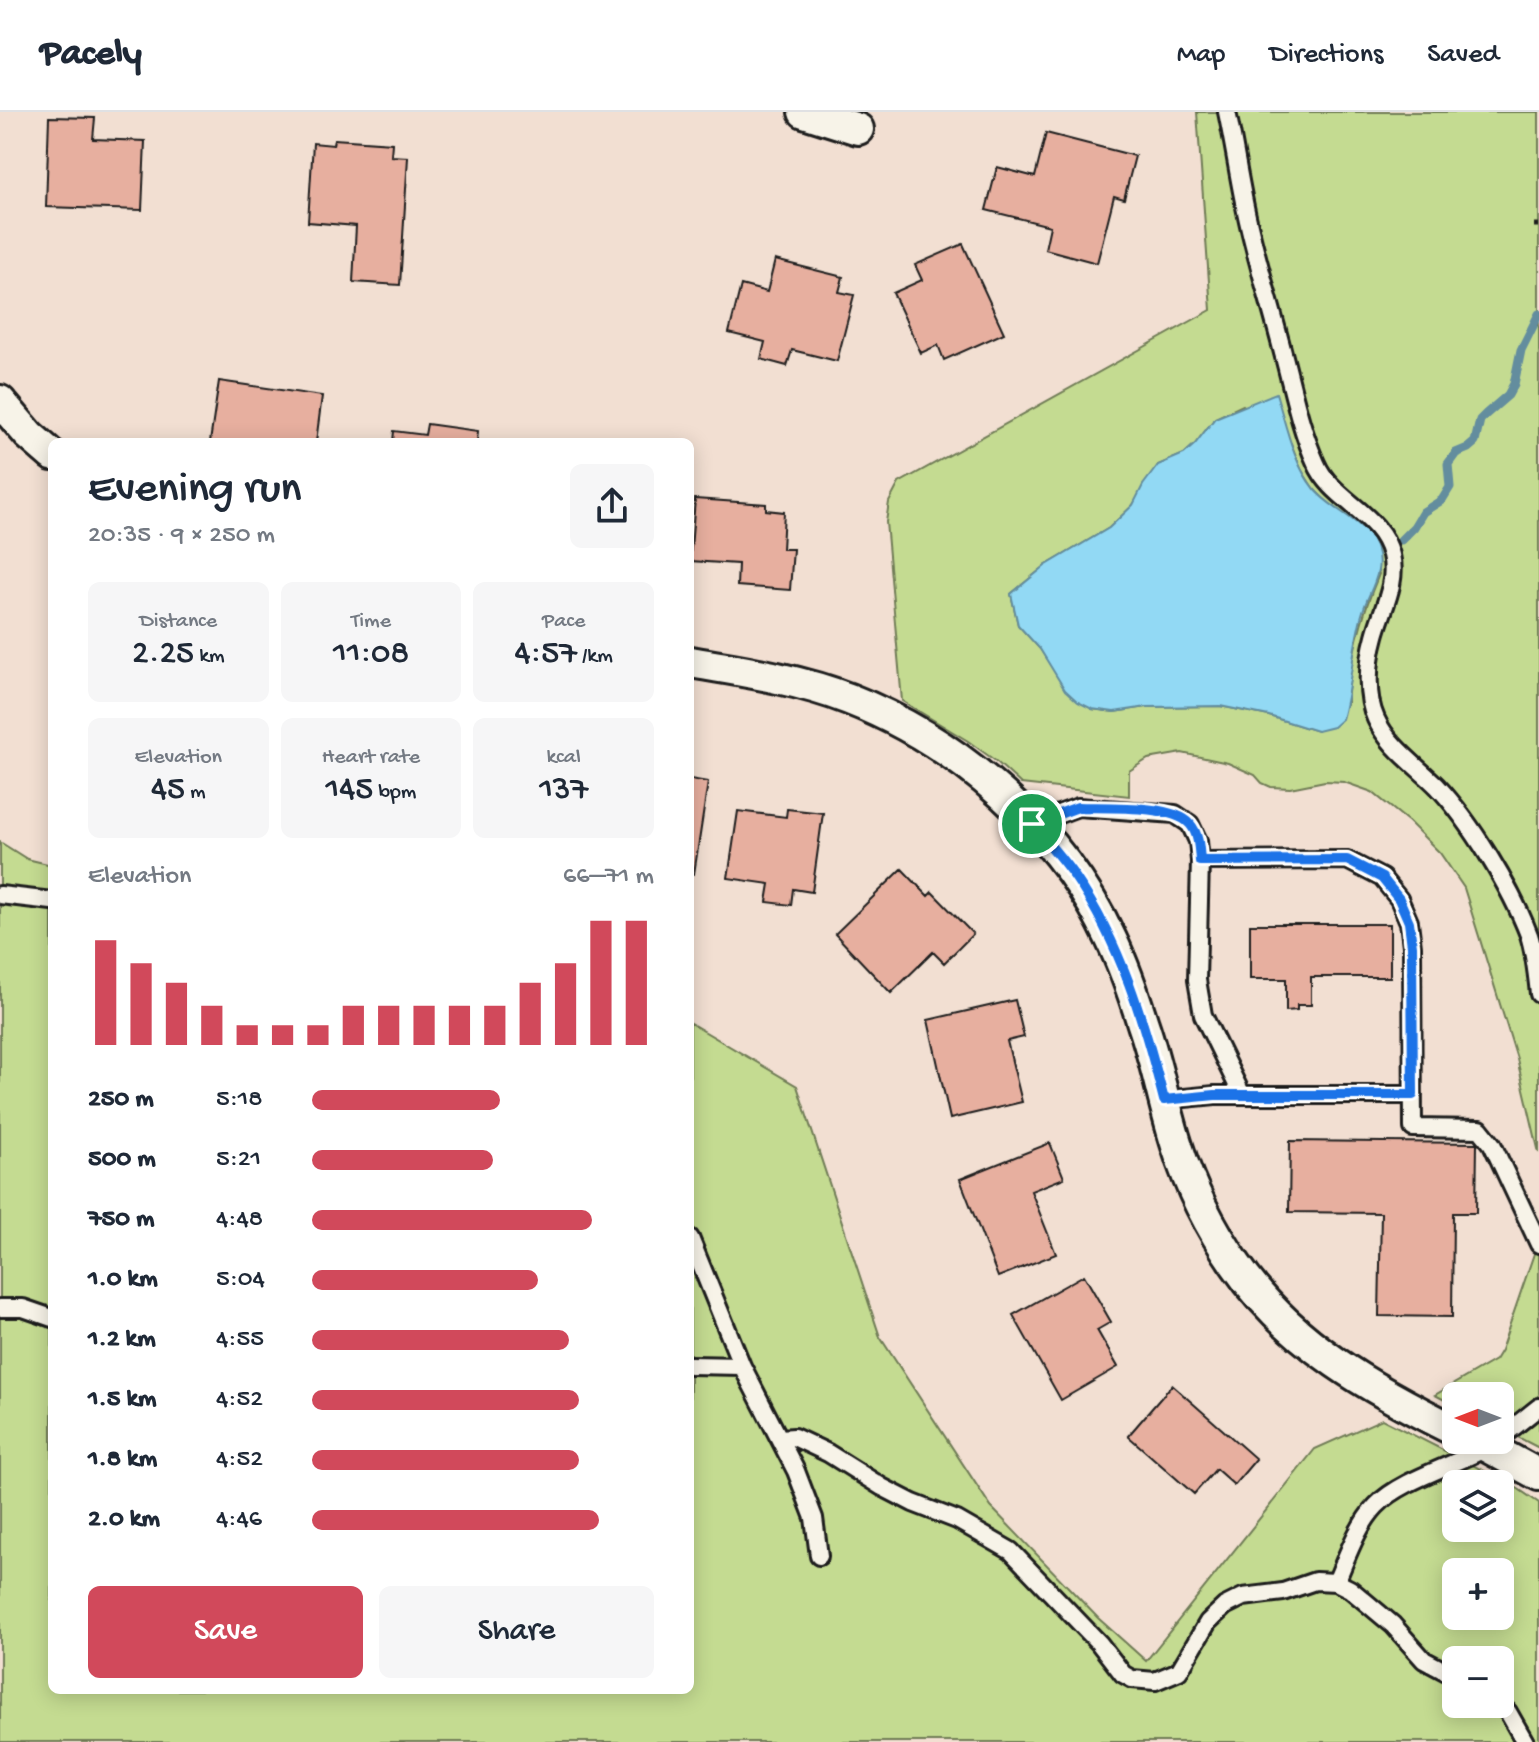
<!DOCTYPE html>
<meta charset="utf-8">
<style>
:root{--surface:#fff;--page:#f6f6f7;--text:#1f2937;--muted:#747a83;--line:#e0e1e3;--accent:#d1495b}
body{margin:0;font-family:"Gochi Hand",sans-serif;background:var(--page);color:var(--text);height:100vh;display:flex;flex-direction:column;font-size:30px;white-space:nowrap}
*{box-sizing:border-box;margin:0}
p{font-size:26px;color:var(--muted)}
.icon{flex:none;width:44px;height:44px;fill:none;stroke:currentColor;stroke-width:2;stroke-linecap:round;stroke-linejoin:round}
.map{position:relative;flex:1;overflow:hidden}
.details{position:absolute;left:48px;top:326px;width:646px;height:1256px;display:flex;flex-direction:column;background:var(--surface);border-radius:12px;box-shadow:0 4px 20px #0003}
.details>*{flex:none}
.needle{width:52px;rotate:270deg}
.controls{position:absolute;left:1442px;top:1270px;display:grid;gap:16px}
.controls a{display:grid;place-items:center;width:72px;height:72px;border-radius:12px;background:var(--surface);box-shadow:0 4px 20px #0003;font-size:40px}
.pin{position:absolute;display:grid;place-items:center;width:68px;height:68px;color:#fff;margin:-34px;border:4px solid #fff;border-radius:50%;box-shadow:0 2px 8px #0007}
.round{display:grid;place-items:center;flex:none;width:84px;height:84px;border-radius:12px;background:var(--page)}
.overview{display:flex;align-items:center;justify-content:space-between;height:136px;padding:0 40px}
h1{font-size:44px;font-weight:600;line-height:60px}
.stats{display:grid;grid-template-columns:repeat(3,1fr);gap:12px;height:136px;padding:8px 40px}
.stats div{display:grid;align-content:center;border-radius:12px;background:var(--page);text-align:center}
.stats b{font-size:34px;font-weight:600}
.stats small{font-size:22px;font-weight:400}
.stats p{font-size:22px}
.chart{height:224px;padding:16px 40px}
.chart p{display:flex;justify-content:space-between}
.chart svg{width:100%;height:144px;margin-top:8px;stroke:var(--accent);stroke-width:6}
.action{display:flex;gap:16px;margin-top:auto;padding:16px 40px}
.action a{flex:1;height:92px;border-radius:12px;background:var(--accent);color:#fff;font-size:32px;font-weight:600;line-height:92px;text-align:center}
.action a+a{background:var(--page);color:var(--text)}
ul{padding:0 40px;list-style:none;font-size:26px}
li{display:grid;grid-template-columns:128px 96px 1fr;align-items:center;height:60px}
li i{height:20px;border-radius:10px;background:var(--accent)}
header{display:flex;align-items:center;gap:48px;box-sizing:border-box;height:112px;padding:0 40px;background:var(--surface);border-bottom:2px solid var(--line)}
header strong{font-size:38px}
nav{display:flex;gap:44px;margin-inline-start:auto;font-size:28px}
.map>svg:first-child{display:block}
.green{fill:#c4db91;stroke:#707c56;stroke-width:2;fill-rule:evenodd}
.water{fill:#92d9f4;stroke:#638d9e;stroke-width:2}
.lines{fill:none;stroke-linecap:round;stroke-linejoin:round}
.stream{stroke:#638d9e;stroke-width:9}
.building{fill:#e7af9f;stroke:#1c1c1c;stroke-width:2}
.service-casing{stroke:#1c1c1c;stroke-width:22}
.minor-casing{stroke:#1c1c1c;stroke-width:36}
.path{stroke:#1c1c1c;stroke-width:5;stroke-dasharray:8 6;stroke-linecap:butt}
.service{stroke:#f7f3e8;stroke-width:16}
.minor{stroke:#f7f3e8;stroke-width:30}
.route-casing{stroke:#fff;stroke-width:16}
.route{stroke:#1a73e8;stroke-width:10}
</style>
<header>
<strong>Pacely</strong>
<nav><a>Map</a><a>Directions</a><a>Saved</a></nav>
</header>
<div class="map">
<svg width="1539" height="1630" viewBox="0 0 1539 1630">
<rect width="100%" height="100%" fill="#f2dfd2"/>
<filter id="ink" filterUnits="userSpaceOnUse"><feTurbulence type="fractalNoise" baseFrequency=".0125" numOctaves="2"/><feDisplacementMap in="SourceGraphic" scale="16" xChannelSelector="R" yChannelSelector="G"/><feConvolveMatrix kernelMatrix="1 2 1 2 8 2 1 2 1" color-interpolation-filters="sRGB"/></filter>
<g filter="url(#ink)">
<!-- green -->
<path class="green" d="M1197,0H1539V1041L1517,947L1464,776L1440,741L1409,710L1372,680L1344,670L1325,669L1290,676L1271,675L1262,671L1255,663L1228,651L1182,641L1148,647L1129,659V684L1021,672L997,650L968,629L902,589L886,410L889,390L899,371L1211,198ZM1243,293L1291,331L1301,357L1313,376L1329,392L1363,417L1379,462C1361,504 1350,546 1347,592L1317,619L1269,604L1220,594L1147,595L1114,600L1092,597L1051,554L1040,537L1018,513L1011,482L1045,454L1109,416L1133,393L1158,353L1184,342L1195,332L1215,306Z
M0,730L27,747L52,753V1578H690V911L797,974L880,1225L991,1395L1098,1506L1146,1549L1315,1337L1382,1307L1514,1374L1539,1391V1630H0ZM1456,1372H1500V1416H1456ZM1456,1460H1500V1504H1456ZM1456,1548H1500V1592H1456Z
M1539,1127V1336L1500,1316V1284H1456V1294L1435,1283L1495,1248L1501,1238Z"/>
<!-- water -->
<path class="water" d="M1276,281C1286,313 1293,351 1314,377C1331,398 1366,409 1376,435C1385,459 1370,477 1363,499C1352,534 1352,572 1342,607L1333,615L1317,619L1269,604L1220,594L1147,595L1114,600L1092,597L1078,590L1065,578L1040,537L1018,513L1011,482L1045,454L1109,416L1133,393L1143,373L1158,353L1184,342L1195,332L1215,306Z"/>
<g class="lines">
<!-- stream -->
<path class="stream" d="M1401,428L1414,415L1423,400L1442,388L1450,375L1448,352L1456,341L1468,336L1475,330L1480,308L1486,302L1508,283L1514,272L1521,238L1539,202"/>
</g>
<!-- building -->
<path class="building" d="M49,5L95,6L93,27L145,29L142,98L46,95Z
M1046,21L1135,44L1124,87L1114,84L1097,151L1045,137L1050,114L986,98L997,55L1035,65Z
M334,27L392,31L391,44L408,45L400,173L353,170L356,114L308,110L313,31L333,33Z
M963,132L1004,221L944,248L938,233L921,241L893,181L922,168L915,153Z
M775,148L843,165L839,180L854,183L837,249L792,238L787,254L761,247L765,230L729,221L741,173L767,180Z
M219,269L322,284L316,330H210Z
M427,312L478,319L477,330H393L394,319L425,323Z
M695,387L766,392V398L784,400L782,437H793L790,478L737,474L738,452L690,449Z
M690,667L708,670L694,762L690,761Z
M787,697L823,701L812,780L793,777L791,793L767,790L770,772L728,766L738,699L786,705Z
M902,757L928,784L932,780L973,822L944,851L933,840L891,881L835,822Z
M1250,812H1390V865H1311V893H1297V898L1286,899V867H1250Z
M1015,888L1024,925L1007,929L1022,990L950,1007L928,908Z
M1290,1029L1477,1031L1476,1101H1453L1452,1205L1379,1204L1381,1101L1289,1100Z
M1050,1031L1064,1066L1031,1079L1056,1142L998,1165L960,1067Z
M1084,1163L1111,1210L1097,1218L1118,1255L1061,1288L1013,1203Z
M1172,1273L1256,1347L1234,1373L1216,1357L1194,1382L1128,1324Z"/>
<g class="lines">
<!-- service casing -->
<g class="service-casing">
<path id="service" d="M1227,0C1235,37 1240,75 1249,113C1259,156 1272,198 1283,241C1293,278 1300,316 1316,351C1332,389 1381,401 1391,443C1398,471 1382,497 1375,524C1368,549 1365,583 1376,607C1388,634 1417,654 1437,674C1471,710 1511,776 1529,823C1535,842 1537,863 1539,882
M1032,712L1078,695L1175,702L1190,712L1198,729L1200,749L1347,748L1382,766L1399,787L1409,810L1412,834L1413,1016L1480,1017L1492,1032L1539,1132
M1200,749L1197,868L1203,903L1242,983
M0,783L52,789
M1164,988L1215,983H1413
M690,1126L742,1254L796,1359L814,1406L819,1444
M0,1196H23L52,1206
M690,1253L742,1254
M780,1326L794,1325L828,1341L882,1375L913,1391L957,1408L1011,1439L1099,1531L1123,1562L1132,1567L1155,1569L1179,1559L1208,1510L1225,1494L1243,1485L1283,1480L1315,1469L1336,1470L1350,1477L1393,1513L1424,1548L1456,1565
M1500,1326L1539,1295
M1336,1470C1347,1445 1357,1414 1376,1394C1400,1368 1458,1352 1490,1334
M1499,1592L1508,1600L1525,1630"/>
</g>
<!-- minor casing -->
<g class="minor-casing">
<path id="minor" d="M804,0L858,17
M0,289L29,323L52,343
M690,550C743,559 798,567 849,587C959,630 1061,719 1111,827C1124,854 1134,883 1143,912C1157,952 1164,994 1177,1034C1190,1076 1211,1117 1236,1153C1290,1232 1373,1278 1456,1319
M1475,1328L1539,1363"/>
</g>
<!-- path -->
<path class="path" d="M1534,113H1539"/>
<!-- service -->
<use href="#service" class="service"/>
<!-- minor -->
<use href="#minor" class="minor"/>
</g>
</g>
<g class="lines" filter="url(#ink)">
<!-- route casing -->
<g class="route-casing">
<path id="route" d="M1078,695C1104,696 1173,692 1190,712C1199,722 1199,737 1200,749L1347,748L1382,766L1399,787L1409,810L1412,834L1413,983H1215L1164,988C1144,910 1121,831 1075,765C1062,746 1046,729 1032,712Z"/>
</g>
<!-- route -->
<use href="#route" class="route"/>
</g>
</svg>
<div class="controls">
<a><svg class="needle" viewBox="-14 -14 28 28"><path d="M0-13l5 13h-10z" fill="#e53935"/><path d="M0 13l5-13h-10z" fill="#747a83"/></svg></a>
<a><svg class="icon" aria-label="layers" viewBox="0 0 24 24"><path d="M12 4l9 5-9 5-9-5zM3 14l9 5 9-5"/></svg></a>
<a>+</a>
<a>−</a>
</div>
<div class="pin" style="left:1032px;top:712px;background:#1e9e55"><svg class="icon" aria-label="arrive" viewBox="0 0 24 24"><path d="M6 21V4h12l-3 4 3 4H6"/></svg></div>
<section class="details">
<div class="overview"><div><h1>Evening run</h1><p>20:35 · 9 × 250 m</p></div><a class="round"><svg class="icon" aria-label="share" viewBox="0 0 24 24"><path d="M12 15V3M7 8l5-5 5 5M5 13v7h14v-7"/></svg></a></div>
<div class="stats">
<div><p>Distance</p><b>2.25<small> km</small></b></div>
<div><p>Time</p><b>11:08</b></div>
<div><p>Pace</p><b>4:57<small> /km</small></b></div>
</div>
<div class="stats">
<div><p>Elevation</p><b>45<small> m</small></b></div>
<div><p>Heart rate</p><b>145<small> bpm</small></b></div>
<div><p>kcal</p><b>137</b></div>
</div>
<div class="chart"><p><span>Elevation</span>66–71 m</p>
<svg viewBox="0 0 160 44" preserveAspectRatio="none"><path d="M5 44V12M15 44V19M25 44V25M35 44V32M45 44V38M55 44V38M65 44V38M75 44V32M85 44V32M95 44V32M105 44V32M115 44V32M125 44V25M135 44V19M145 44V6M155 44V6"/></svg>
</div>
<ul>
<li><b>250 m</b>5:18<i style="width:55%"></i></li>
<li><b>500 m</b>5:21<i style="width:53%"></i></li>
<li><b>750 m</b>4:48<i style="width:82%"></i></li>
<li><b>1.0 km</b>5:04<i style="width:66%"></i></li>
<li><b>1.2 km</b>4:55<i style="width:75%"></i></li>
<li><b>1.5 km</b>4:52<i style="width:78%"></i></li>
<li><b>1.8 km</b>4:52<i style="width:78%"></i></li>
<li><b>2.0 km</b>4:46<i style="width:84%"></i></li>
</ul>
<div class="action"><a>Save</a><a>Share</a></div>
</section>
</div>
